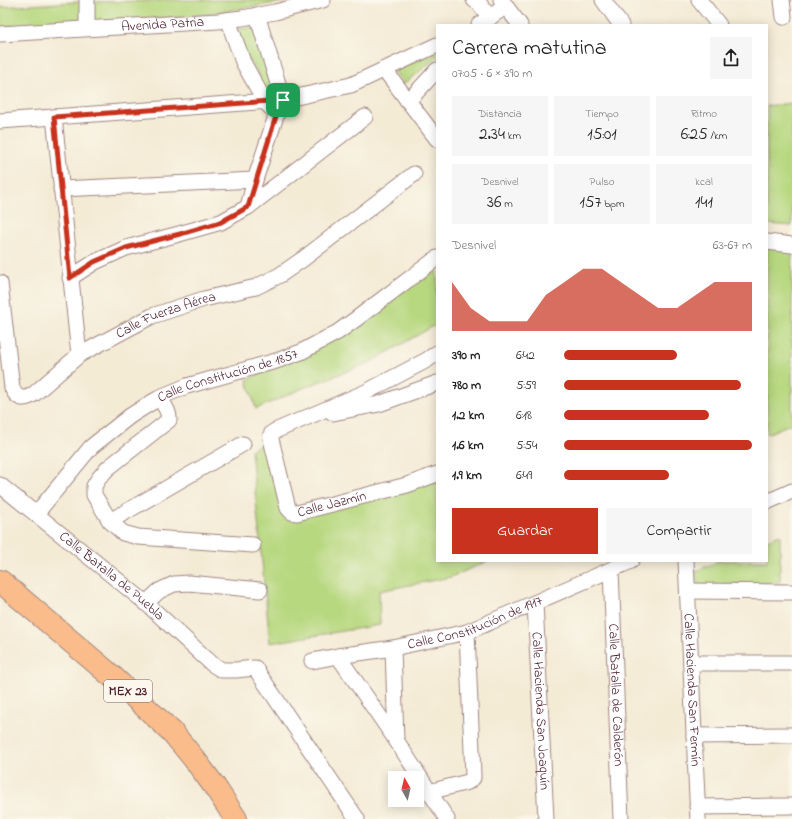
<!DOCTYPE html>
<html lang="es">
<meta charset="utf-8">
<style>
:root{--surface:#fff;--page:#f6f6f6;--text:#222;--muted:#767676;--accent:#c8321e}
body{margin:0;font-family:"Indie Flower",sans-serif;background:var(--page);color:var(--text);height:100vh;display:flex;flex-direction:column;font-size:15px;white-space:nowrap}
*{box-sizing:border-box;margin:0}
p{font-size:13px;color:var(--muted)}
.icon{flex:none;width:22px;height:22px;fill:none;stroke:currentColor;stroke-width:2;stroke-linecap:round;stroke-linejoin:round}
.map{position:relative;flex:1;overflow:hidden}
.details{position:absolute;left:436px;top:24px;width:332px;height:538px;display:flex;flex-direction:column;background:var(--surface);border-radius:0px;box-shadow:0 2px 10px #0003}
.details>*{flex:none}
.needle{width:26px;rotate:352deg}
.fabs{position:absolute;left:388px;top:771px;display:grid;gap:8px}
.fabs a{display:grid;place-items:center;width:36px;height:36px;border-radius:0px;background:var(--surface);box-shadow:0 2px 10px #0003;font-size:20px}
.pin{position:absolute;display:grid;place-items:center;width:34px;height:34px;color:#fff;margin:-17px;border-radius:8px;box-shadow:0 2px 6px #0006}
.round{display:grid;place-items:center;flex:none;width:42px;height:42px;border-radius:0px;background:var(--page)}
.headline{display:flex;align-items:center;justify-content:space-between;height:68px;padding:0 16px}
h1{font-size:22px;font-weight:600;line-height:30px}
.stats{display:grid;grid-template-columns:repeat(3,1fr);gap:6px;height:68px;padding:4px 16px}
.stats div{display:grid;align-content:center;border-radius:0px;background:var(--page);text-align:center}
.stats b{font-size:17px;font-weight:600}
.stats small{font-size:11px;font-weight:400}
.stats p{font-size:11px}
.chart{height:112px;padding:8px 16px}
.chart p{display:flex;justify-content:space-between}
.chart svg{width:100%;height:72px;margin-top:4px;fill:var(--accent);opacity:.7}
.action{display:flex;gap:8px;margin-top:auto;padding:8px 16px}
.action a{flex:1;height:46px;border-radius:0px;background:var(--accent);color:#fff;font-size:16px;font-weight:600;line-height:46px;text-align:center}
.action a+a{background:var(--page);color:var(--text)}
ul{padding:0 16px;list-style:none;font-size:13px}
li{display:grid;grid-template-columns:64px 48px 1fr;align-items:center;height:30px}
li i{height:10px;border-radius:5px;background:var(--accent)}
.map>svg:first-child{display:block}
.green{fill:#b8d880;stroke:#817c56}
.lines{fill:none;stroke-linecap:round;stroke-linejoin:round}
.minor-casing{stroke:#9f8580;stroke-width:17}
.highway-casing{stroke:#9f8580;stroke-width:24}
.minor{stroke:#fff;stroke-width:15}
.highway{stroke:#f9bc8a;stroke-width:22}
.route-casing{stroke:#fff;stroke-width:8}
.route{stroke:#c8321e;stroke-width:5}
.labels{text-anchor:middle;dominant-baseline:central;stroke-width:4;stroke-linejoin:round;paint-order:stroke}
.shield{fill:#fbf7ec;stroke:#7f6065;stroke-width:1}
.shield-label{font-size:13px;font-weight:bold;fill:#4a1f2b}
.street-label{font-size:14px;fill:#4a1f2b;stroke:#fbf7ec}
</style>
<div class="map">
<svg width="792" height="819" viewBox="0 0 792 819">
<rect width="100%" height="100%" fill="#fbf7ec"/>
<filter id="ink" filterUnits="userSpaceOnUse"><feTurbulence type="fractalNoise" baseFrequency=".025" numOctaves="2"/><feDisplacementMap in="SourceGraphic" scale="8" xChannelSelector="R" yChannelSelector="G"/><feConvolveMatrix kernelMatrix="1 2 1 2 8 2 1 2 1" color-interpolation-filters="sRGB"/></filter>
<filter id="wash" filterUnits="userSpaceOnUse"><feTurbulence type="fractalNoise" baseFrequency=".012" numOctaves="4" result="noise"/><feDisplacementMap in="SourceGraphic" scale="16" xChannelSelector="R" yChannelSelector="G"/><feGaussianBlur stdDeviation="0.9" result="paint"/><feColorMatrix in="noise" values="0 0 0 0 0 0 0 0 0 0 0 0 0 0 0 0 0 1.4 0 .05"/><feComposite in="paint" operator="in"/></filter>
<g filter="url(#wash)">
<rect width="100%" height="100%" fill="#f4ebd5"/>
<!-- green -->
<path class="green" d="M167,0H294L188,17L0,27V7L77,2L158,1Z
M254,26L273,89L263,92L257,71L248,59L237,30Z
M437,51V57L404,84L394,71Z
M792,103V226L767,224V106Z
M767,241L792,244V423L767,434Z
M437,257V324L369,363L308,386L256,409L247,380L338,332Z
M271,439L290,511L437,474V561H488L451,577L379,591L380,625L270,643L251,450Z
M780,535V582L698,586L696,571L719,561H767V540Z"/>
</g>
<g filter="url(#ink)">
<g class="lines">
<!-- minor casing -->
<g class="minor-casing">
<g id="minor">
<path d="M87,0V28"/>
<path d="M474,0L479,3L490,18"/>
<path d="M501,0L520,25"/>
<path d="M603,0L621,25"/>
<path d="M699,0L719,25"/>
<path d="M782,0L784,17"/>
<path d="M228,20L243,62L265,102L271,108"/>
<path d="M479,25L506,6"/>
<path id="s1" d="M0,34L218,21L242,18L275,12L323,0"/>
<path d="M384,69L437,139"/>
<path d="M407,100L414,95L437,70"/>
<path d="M54,117L79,355"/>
<path d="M0,121L283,100L351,85L437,45"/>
<path d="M61,189L255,180"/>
<path d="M248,207L255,180L277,113L283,100L257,15"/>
<path d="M767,242L792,245"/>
<path d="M70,278L95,262L126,248L179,234L221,222L248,207L365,117"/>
<path id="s2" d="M0,283L12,388C17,399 23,401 34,394L79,355L152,316L204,299L256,287L280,275L303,259L414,174"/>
<path id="s3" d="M437,353L427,360L366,392L275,431C271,433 270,435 271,439L288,508C291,512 292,513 297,513L407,485L437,474"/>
<path d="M160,398C163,404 170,412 169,420L108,468L99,478L94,486V495L110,521L123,533L138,537L253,545"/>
<path d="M333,413L379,404L437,383"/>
<path id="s4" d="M0,485L146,603L212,664L222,670H236L255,668L357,819"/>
<path d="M767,502L792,491"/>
<path id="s5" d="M36,514L91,447L130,416L149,404L165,395L187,386L276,361L301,352L338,332L356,319L437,258"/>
<path d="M110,521L243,444"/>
<path id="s6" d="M686,561L698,819"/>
<path id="s7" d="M611,570L621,819"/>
<path d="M688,591L792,592"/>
<path d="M146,603L159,591L174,584L189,583L260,590"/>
<path id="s8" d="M535,603L546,819"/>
<path d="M393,648L396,740"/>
<path d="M338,656L396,740L447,819"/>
<path id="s9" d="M312,661L338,656L393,648L467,632L631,561"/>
<path d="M691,663H792"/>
<path d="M694,736L792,735"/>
<path d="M429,792L468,782L473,778V775L467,632"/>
<path d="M697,807L792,806"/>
</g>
</g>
<!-- highway casing -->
<g class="highway-casing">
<path id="highway" d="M0,581L114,678L172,732L195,760L215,787L236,819"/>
</g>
<!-- minor -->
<use href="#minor" class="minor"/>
<!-- highway -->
<use href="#highway" class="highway"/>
</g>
</g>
<g class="lines" filter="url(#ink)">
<!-- route casing -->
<g class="route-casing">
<path id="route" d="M283,100L277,113L248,207L221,222L180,234L126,248L94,262L70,278L54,117Z"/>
</g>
<!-- route -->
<use href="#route" class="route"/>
</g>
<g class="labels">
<!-- shield labels -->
<rect class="shield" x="104" y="680" width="48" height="22" rx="3"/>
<g class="shield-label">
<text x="128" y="691">MEX 23</text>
</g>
<!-- street labels -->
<g class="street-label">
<text stroke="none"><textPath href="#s1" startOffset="163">Avenida Patria</textPath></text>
<text stroke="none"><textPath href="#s2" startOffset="289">Calle Fuerza Aérea</textPath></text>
<text stroke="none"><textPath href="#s5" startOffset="243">Calle Constitución de 1857</textPath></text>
<text stroke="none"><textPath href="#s3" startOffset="308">Calle Jazmín</textPath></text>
<text stroke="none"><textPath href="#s4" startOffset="144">Calle Batalla de Puebla</textPath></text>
<text stroke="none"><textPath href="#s9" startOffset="168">Calle Constitución de 1917</textPath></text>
<text stroke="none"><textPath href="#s6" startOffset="129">Calle Hacienda San Fermín</textPath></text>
<text stroke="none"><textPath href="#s7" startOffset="125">Calle Batalla de Calderón</textPath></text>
<text stroke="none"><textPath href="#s8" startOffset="108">Calle Hacienda San Joaquín</textPath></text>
</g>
</g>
</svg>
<div class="fabs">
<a><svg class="needle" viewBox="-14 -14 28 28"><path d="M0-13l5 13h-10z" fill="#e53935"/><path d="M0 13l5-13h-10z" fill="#767676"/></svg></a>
</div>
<div class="pin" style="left:283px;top:100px;background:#1e9e55"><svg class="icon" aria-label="arrive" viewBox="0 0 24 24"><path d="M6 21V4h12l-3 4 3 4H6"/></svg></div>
<section class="details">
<div class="headline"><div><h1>Carrera matutina</h1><p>07:05 · 6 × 390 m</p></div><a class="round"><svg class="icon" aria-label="share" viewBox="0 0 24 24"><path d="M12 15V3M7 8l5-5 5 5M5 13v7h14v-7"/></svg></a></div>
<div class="stats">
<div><p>Distancia</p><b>2.34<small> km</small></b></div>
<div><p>Tiempo</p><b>15:01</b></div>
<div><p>Ritmo</p><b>6:25<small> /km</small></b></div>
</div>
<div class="stats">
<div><p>Desnivel</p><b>36<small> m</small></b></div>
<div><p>Pulso</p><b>157<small> bpm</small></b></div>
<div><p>kcal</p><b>141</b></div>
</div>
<div class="chart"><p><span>Desnivel</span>63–67 m</p>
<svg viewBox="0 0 160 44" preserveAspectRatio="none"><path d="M0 44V14L10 30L20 38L30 38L40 38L50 22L60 14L70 6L80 6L90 14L100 22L110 30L120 30L130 22L140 14L150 14L160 14V44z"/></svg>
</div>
<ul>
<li><b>390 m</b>6:42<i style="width:60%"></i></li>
<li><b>780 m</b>5:59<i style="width:94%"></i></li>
<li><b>1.2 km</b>6:18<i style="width:77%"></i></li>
<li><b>1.6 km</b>5:54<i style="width:100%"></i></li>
<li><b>1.9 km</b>6:49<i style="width:56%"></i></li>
</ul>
<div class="action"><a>Guardar</a><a>Compartir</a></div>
</section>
</div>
